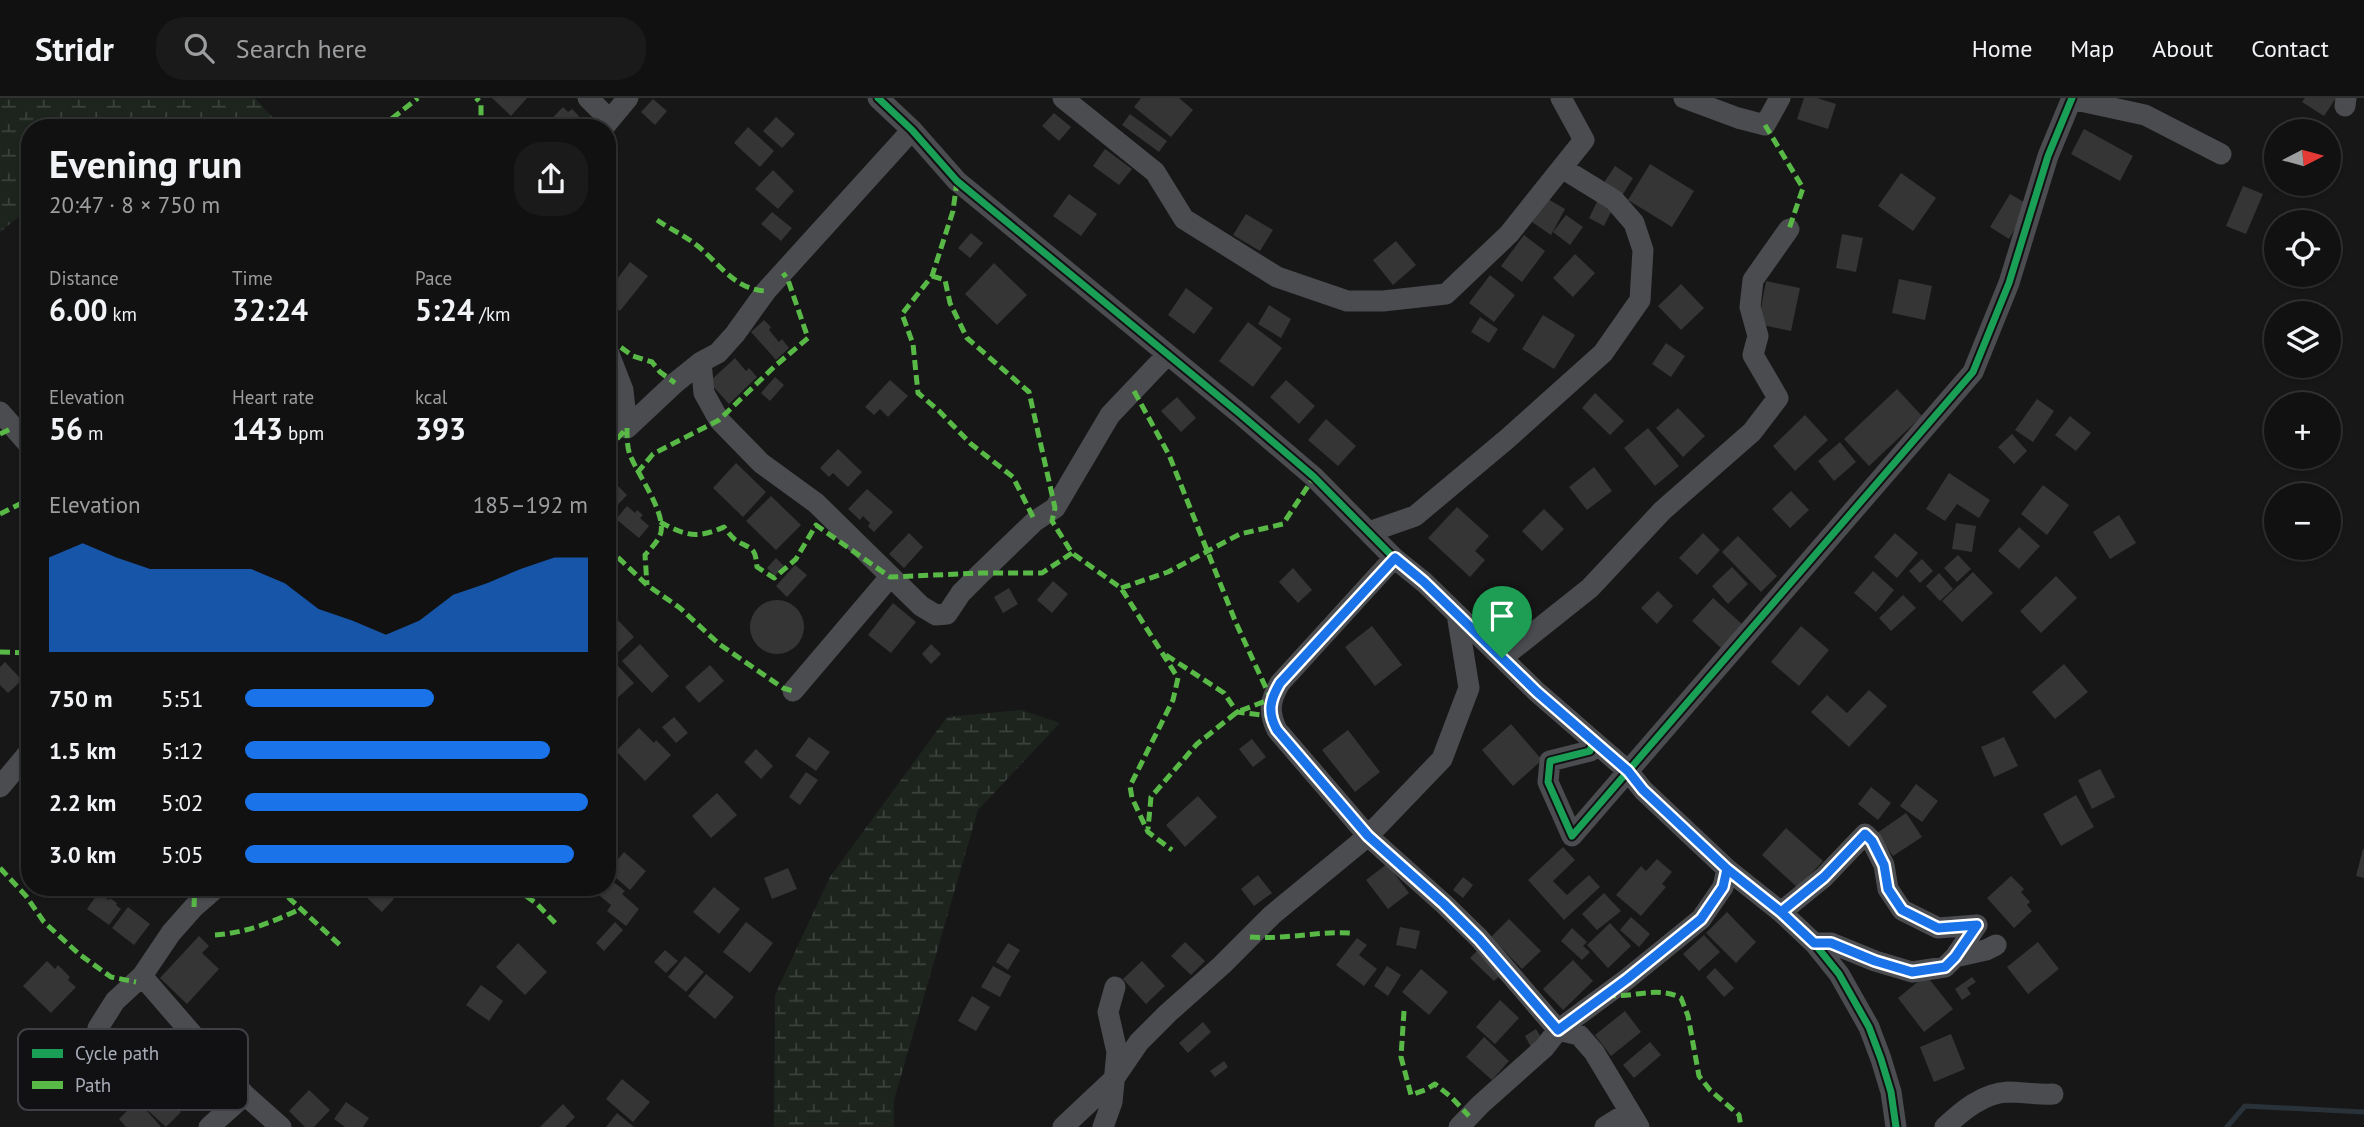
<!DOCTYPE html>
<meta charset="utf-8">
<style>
:root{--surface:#111;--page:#1a1a1a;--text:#f1f3f6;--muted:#9c9d9f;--line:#303131;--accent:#1a73e8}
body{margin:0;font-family:"PT Sans",sans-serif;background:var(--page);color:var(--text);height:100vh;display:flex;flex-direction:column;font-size:26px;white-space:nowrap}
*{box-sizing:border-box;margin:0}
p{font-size:23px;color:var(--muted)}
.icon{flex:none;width:38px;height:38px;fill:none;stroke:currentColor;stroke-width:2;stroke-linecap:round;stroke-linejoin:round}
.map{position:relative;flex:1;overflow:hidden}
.drawer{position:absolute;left:21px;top:21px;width:595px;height:777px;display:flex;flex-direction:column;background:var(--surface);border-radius:28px;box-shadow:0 2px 5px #0004,0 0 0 2px var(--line)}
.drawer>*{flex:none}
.needle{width:46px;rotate:84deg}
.controls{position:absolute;left:2264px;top:21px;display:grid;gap:14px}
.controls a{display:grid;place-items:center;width:77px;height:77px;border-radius:50%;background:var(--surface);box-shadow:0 2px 5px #0004,0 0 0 2px var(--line);font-size:35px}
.pin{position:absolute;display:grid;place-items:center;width:60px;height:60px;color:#fff;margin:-72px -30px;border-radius:50% 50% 50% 0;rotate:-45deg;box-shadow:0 0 7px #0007}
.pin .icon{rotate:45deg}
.round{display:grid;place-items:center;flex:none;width:74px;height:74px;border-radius:28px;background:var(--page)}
.summary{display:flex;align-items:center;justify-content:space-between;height:119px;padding:0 28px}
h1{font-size:38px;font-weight:700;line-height:52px}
.figures{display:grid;grid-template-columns:repeat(3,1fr);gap:10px;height:119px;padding:7px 28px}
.figures div{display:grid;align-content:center}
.figures b{font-size:30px;font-weight:700}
.figures small{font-size:19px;font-weight:400}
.figures p{font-size:19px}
.chart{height:196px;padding:14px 28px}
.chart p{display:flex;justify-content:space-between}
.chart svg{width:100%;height:126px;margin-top:7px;fill:var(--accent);opacity:.7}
ul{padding:0 28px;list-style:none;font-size:23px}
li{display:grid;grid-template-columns:112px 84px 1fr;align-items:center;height:52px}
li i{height:18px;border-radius:9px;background:var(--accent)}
header{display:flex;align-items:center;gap:42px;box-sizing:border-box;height:98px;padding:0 35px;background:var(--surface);border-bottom:2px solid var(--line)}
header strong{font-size:33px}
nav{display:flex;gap:38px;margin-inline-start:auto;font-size:24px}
.search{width:490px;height:63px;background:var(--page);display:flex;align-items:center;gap:18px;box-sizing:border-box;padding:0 24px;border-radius:28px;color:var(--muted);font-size:26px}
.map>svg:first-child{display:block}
.wetland{fill:url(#wetland-marsh)}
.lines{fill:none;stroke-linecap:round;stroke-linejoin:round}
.stream{stroke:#2a3239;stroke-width:5}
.building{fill:#353536}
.minor{stroke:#4b4c50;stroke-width:21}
.quiet{stroke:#58b947;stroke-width:5;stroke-dasharray:10 5;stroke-linecap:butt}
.cycleway-casing{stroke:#111113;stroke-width:11}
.cycleway{stroke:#1a9f57;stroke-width:7}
.route-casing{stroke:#fff;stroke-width:14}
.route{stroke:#1a73e8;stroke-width:9}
.key{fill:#111113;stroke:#3e4045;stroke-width:2}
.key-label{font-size:19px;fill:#a8adb8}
</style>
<header>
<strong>Stridr</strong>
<div class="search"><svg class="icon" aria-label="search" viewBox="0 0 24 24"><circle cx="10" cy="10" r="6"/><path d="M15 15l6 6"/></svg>Search here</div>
<nav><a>Home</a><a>Map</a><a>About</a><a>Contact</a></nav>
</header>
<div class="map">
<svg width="2364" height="1029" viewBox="0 0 2364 1029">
<defs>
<pattern id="wetland-marsh" width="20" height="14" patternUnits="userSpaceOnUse" patternTransform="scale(1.75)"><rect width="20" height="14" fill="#1d241e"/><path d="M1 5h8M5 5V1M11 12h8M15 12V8" fill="none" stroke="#3b413d"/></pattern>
</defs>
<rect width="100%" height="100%" fill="#171717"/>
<!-- wetland -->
<path class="wetland" d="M0,0H255L273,20L260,30H206L143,19L130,30H30V110L0,134Z
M1021,612L1060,625L978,712L894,1002V1029H774L775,897L830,779L947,619Z"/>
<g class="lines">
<!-- stream -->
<path class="stream" d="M2227,1029L2245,1008L2364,1014"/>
</g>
<!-- building -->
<path class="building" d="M492,0H527L511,18Z
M1141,0H1179L1193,12L1171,39L1134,9Z
M1804,0H1817L1836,6L1828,31L1797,21Z
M2305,0H2336L2324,18L2302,4Z
M653,1L667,13L655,27L641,14Z
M563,9L568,14L572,11L579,18L576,21L581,27L579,30H543Z
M1054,15L1071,29L1059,43L1042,28Z
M1130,16L1167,43L1159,54L1122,27Z
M776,19L795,36L782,50L763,33Z
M748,29L774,53L760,69L734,45Z
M2084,31L2133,58L2120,83L2071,56Z
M1105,51L1132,71L1119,87L1093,68Z
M1650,66L1694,93L1672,129L1628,102Z
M1615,68L1633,80L1620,101L1601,89Z
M773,72L794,93L778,111L755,91Z
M1901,75L1936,100L1913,133L1878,108Z
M2243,88L2263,96L2246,136L2226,128Z
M1069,96L1097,116L1081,138L1053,118Z
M2010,96L2029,107L2009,141L1990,129Z
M1546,100L1565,111L1551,137L1532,124Z
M1599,100L1614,108L1604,128L1589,120Z
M772,114L792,130L781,143L761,126Z
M1246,116L1273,132L1260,153L1233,137Z
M1566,117L1583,129L1570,147L1553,134Z
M971,135L983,145L970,160L958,150Z
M1842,136L1863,140L1856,174L1836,170Z
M1524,137L1545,153L1522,184L1501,168Z
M1396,143L1416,167L1393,187L1373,162Z
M1575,156L1595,175L1573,199L1553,180Z
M630,164L648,178L620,213L607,203V173L617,181Z
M994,165L1027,197L997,227L965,196Z
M1490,177L1515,197L1494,224L1469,205Z
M1899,181L1932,188L1925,222L1892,215Z
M1766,183L1800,190L1791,233L1758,226Z
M1681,186L1704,210L1681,232L1658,208Z
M1186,190L1213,210L1194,236L1168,217Z
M1269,207L1291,221L1281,240L1258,226Z
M1543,217L1575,237L1554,271L1522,251Z
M1480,219L1498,231L1489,245L1471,234Z
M764,222L771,229L769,232L779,244L782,241L789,250L776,262L751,234Z
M1248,224L1282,250L1253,289L1219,263Z
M1666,245L1685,258L1671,279L1652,266Z
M735,260L746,273L749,270L757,279L729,306L709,284Z
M775,279L784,287L770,303L761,295Z
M890,282L908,298L888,319L880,311L874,317L865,309Z
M1286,282L1315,308L1299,326L1270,299Z
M1897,291L1922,318L1869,368L1844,341Z
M1595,295L1624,323L1610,337L1582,310Z
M1177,299L1196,320L1181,334L1161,313Z
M2037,301L2054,313L2033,344L2015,332Z
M1678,310L1705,338L1683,359L1656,330Z
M1805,317L1828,342L1795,373L1773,348Z
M2070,318L2091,335L2076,353L2055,337Z
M1326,321L1356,348L1338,368L1308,342Z
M1648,330L1679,368L1655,388L1624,350Z
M2012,336L2027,353L2014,366L1998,349Z
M1840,344L1856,364L1834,383L1818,363Z
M838,351L862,374L848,389L833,375L829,379L820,370Z
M736,365L766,394L743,419L713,390Z
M1594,369L1612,393L1587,412L1569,389Z
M1949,375L1990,402L1979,420L1957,406L1945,423L1926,411Z
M613,383L627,397L611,414L607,410V389Z
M2043,387L2069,407L2047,437L2021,416Z
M867,391L893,414L874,434L868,428L870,425L863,418L860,422L848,411Z
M1791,393L1809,412L1790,430L1772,411Z
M771,398L801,427L776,452L746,423Z
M627,408L635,415L637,412L643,417L640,420L649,428L639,440L616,421Z
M1457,409L1489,438L1475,453L1485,462L1470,479L1428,440Z
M1544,411L1564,431L1542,453L1522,433Z
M2119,417L2136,445L2110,461L2093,434Z
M1956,425L1976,428L1972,454L1952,451Z
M2019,429L2040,448L2019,471L1998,453Z
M909,435L923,449L904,470L889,456Z
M1703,435L1720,452L1697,477L1679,460Z
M1895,435L1918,455L1897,480L1874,459Z
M1738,438L1777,478L1761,494L1722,454Z
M1958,457L1971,471L1957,484L1944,470Z
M776,460L784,468L775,478L767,470Z
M1922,461L1933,473L1920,485L1909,473Z
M795,467L807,477L787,499L776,488Z
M1732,469L1748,486L1728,506L1712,488Z
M1293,470L1312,492L1298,505L1279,484Z
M1873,473L1894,492L1876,514L1854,495Z
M1973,474L1993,495L1962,524L1942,503Z
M1939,475L1953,491L1940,503L1926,488Z
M2056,478L2077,500L2041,535L2020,513Z
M1053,483L1068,496L1052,515L1037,502Z
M1009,490L1018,506L1003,515L994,499Z
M1658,493L1673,508L1657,526L1641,510Z
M1903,497L1916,510L1891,533L1879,520Z
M1713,500L1743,527L1722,551L1692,523Z
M750 529a27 27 0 1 1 54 0a27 27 0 1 1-54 0Z
M893,505L916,524L891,555L868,537Z
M615,519L634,539L615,557L607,549V526Z
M1372,528L1402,567L1375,588L1345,549Z
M1801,528L1829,552L1799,588L1771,564Z
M640,546L669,578L652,595L622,563Z
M931,546L941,556L931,566L922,556Z
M5,564L22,582L8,595L0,587V569Z
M2064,566L2088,594L2055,621L2032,594Z
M710,567L724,583L699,605L685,589Z
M618,568L634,585L615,602L607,593V578Z
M1869,592L1887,608L1849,649L1811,614L1827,597L1847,615Z
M674,619L688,635L676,645L662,629Z
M1511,626L1542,662L1513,688L1482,652Z
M639,630L654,645L656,642L671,657L645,683L616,653Z
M1348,632L1380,674L1355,694L1322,652Z
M809,639L830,654L816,673L795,658Z
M2004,639L2018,668L1994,679L1981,649Z
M1252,641L1266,659L1253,669L1239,651Z
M756,651L773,668L761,681L744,664Z
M2100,671L2115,699L2092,711L2078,682Z
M806,674L818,682L800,707L789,699Z
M1916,686L1938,703L1922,724L1900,708Z
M1871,689L1891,705L1878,722L1858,706Z
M717,695L737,717L711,740L692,718Z
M2076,697L2094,729L2061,748L2043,716Z
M1198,698L1217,719L1185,749L1166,727Z
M1906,715L1922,739L1893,758L1877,735Z
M1786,730L1823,763L1798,790L1762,757Z
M1563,749L1575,762L1553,783L1567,797L1589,777L1600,789L1564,822L1528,782Z
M2363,751H2364V780L2356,778Z
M624,754L646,773L630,792L608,773Z
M1657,761L1672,774L1662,786L1666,789L1641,818L1616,797L1641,768L1646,773Z
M1387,766L1409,795L1388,811L1366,782Z
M788,770L797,791L772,801L764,780Z
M1258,777L1272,795L1254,808L1241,791Z
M2011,778L2024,791L2021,794L2030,804L2027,807L2032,813L2014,830L1987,800Z
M607,779L625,793L622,796L639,811L626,828L607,813L611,807L589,789H607Z
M1463,779L1473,787L1463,800L1453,792Z
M371,789H381L394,801L382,814L364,797Z
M714,789L740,811L719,836L693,814Z
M98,795L109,802L110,800L117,805L116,807L121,811L109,827L87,811Z
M1604,795L1621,813L1597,832L1582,816Z
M128,809L150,826L134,847L112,830Z
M1727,814L1756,844L1736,865L1706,835Z
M1631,819L1650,836L1639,849L1620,832Z
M1509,821L1541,853L1522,871L1491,839Z
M615,824L623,832L604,853L596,845Z
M746,824L773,845L750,875L723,854Z
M1610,825L1631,848L1608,870L1587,847Z
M1400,829L1420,833L1416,851L1396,847Z
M1572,830L1587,844L1583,848L1590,854L1582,862L1561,843Z
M1704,837L1720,854L1699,873L1683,856Z
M199,838L209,848L202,855L219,871L187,906L160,880Z
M1357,840L1367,847L1359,857L1377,871L1364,888L1336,867Z
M1185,844L1205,863L1191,877L1171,858Z
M2038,844L2059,871L2028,896L2007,869Z
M518,845L547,874L525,897L496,869Z
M1008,845L1020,852L1008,872L996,864Z
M1479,851L1503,875L1494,883L1470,860Z
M665,852L678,863L666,875L654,864Z
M685,858L704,874L686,894L668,879Z
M1573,862L1593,883L1563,912L1543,891Z
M47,863L55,871L58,867L70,879L68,882L76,889L51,915L23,888Z
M1142,863L1165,888L1146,906L1123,881Z
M993,868L1011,878L1000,899L981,889Z
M1387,868L1401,877L1388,898L1374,888Z
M1715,870L1734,890L1724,899L1706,879Z
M1421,871L1448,894L1429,917L1402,894Z
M706,876L734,899L715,921L688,898Z
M1926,877L1953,911L1924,934L1898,900Z
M1972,879L1976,884L1967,890L1971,896L1962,902L1955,891Z
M481,887L503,903L489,923L466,907Z
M972,898L990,909L976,933L958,923Z
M1500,902L1519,920L1495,946L1476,929Z
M1625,913L1641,934L1611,958L1595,937Z
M1203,924L1211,934L1188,955L1179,945Z
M1536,931L1543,943L1531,949L1525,938Z
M1951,936L1965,971L1934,984L1920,949Z
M1484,939L1509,963L1492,982L1466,959Z
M1650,944L1661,957L1634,980L1623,967Z
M1224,963L1228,969L1215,979L1210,973Z
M622,981L650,1004L633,1024L606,1001Z
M153,987L181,1014L166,1029L141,1006L161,1029H126L119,1021Z
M309,992L330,1012L314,1029H305L289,1013Z
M346,1004L369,1020L363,1029H345L334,1021Z
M563,1006L575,1019L565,1029H540Z
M617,1015L634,1029H606Z"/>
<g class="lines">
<!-- minor -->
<path class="minor" d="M588,0L609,21
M878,0L912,32L957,83L1239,315L1314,379L1394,460L1424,484L1537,594L1628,673L1643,692L1727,771L1781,814L1814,845L1839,876L1869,929L1881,961L1891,994L1896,1029
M1063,0L1155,74L1184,121L1277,179L1347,203H1383L1446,196L1509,136L1584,42L1561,0
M1684,0L1738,20L1765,27L1780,0
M2071,1L2145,17L2221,56
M2345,8L2346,0
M603,30L628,0
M607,251L623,292L627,330
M701,264L704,295L719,322L761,365L816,405L921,508L936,517L947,516L961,495L981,475L1035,423L1055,410L1110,317L1167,257
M0,314L30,348
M627,330L675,285L701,264L718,255L735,236L766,193L912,32
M1369,434L1415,418L1507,341L1603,255L1640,202L1643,152L1634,125L1614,102L1562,70
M1394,460L1280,585C1270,602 1268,614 1277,632L1368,738L1444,806L1479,840L1558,932L1579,937L1594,954L1639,1029
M1502,560L1590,490L1662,413L1752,334L1778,300L1753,257L1758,238L1750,209L1753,182L1789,131
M793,593L890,479
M1593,643L1590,653L1550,663L1548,684L1572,738L1973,274L2009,185L2048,58L2072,0
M0,689L30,653
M1781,814L1824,779L1865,736L1872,743L1884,767L1888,791L1902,812L1938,830L1977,827
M1814,845H1831L1875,863L1912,874L1945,869L1955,859L1977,827
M1955,859L1986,852L1996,847
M142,878L245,997L209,1029
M98,930L115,903L142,878L171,835L194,809L217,789
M245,997L281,1029
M1063,1029L1113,982L1139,944L1168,915L1222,867L1272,817L1368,738L1442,661L1469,590L1457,516
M1103,1029L1112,1004L1117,954L1108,914L1115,889
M1459,1029L1480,1007L1544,950L1558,932L1627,881L1701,821L1723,789L1727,771
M1605,1029L1629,1014
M1945,1029C1962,1013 1983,995 2008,994C2023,994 2038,997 2053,996"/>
<!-- quiet -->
<path class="quiet" d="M1765,27L1803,90L1789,131
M380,30L418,0
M475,30L481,23V5L476,0
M957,83L953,113L932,178L902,216L913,246L918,295L939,313L971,346L1013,379L1035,423
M657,122C670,131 686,138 699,149C720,167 736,192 766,193
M932,178L945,182L950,205L967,240L1029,294L1055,410L1052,423L1072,455L1121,490L1178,580L1173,602L1130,688L1132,700L1148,734L1172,752
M607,244L619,248L633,258L652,264L660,274L675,285
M1134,293L1169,357L1236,525L1271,601L1237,614L1197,646L1151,699L1148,731
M627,330C627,339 627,349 630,357C638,377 665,413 661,434C659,443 651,450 645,457L647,487
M607,333L621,336
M0,336L13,330
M607,352L627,330
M637,375L653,356L719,322L775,268L808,240L788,182L783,175
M0,416L30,401
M660,424C686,438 697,441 724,429C728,434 732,440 737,443C753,452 755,449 757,469L774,480L796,461L816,427L890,479L981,475H1042L1072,455
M607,449L647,487L680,510L719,546L783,590L793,593
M1121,490L1168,474L1240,436L1283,426L1314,379
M0,554L30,555
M1166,557L1224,595L1237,614L1270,618
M0,770L26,798L44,824L79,856L111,879L136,884
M277,789L341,848
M514,789L537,806L558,828
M194,809L195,789
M215,837C245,835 273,824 300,811
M1250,839C1284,842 1317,833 1351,835
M1606,897C1631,901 1657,887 1681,900L1688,918L1699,978L1710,992L1739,1017L1741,1029
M1404,913L1401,959L1411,997L1425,992L1435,986L1451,999L1469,1018"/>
<!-- cycleway casing -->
<g class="cycleway-casing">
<path id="cycleway" d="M878,0L912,32L957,83L1239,315L1314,379L1394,460L1424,484L1537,594L1628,673L1643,692L1727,771L1781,814L1814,845L1839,876L1869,929L1881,961L1891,994L1896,1029
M1593,643L1590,653L1550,663L1548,684L1572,738L1973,274L2009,185L2048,58L2072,0"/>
</g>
<!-- cycleway -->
<use href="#cycleway" class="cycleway"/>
</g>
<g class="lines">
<!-- route casing -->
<g class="route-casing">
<path id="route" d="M1502,560L1424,484L1395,460L1280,585C1270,602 1267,614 1277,632L1368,738L1444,806L1479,841L1558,932L1627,881L1701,821L1723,789L1727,771L1781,814L1814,845H1831L1875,863L1912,874L1945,869L1955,859L1977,827L1938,830L1902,812L1888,791L1884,767L1872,743L1865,736L1824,779L1781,814L1727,771L1643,692L1628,673L1537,594L1502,560"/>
</g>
<!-- route -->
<use href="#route" class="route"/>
</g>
<!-- legend -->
<rect x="18" y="931" width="230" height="81" rx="10" class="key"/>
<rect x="32" y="951" width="31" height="9" fill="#1a9f57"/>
<rect x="32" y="983" width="31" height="8" fill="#58b947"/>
<g class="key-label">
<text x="75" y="962">Cycle path</text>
<text x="75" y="994">Path</text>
</g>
</svg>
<div class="controls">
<a><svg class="needle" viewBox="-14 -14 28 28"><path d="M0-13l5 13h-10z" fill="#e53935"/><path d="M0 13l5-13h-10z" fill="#9c9d9f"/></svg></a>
<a><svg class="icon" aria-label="locate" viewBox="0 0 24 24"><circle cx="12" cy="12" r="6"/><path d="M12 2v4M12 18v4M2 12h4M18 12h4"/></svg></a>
<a><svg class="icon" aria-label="layers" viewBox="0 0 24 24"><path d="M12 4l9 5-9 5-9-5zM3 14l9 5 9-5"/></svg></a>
<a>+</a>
<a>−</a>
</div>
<div class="pin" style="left:1502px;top:560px;background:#1e9e55"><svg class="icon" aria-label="arrive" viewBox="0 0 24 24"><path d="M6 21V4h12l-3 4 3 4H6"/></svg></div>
<section class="drawer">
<div class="summary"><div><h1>Evening run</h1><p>20:47 · 8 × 750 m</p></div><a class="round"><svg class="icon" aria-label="share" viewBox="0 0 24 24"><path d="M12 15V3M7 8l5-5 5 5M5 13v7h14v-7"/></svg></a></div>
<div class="figures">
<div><p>Distance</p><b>6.00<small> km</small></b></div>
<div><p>Time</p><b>32:24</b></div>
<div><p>Pace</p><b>5:24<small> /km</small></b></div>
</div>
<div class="figures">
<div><p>Elevation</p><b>56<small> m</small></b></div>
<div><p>Heart rate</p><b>143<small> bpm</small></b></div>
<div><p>kcal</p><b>393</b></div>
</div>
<div class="chart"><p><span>Elevation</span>185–192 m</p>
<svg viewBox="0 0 160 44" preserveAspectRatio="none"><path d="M0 44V11L10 6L20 11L30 15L40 15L50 15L60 15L70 20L80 29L90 33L100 38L110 33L120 24L130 20L140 15L150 11L160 11V44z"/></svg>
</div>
<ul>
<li><b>750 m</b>5:51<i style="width:55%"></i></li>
<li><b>1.5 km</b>5:12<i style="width:89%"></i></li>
<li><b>2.2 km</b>5:02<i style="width:100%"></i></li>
<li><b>3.0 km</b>5:05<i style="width:96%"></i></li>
</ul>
</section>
</div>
